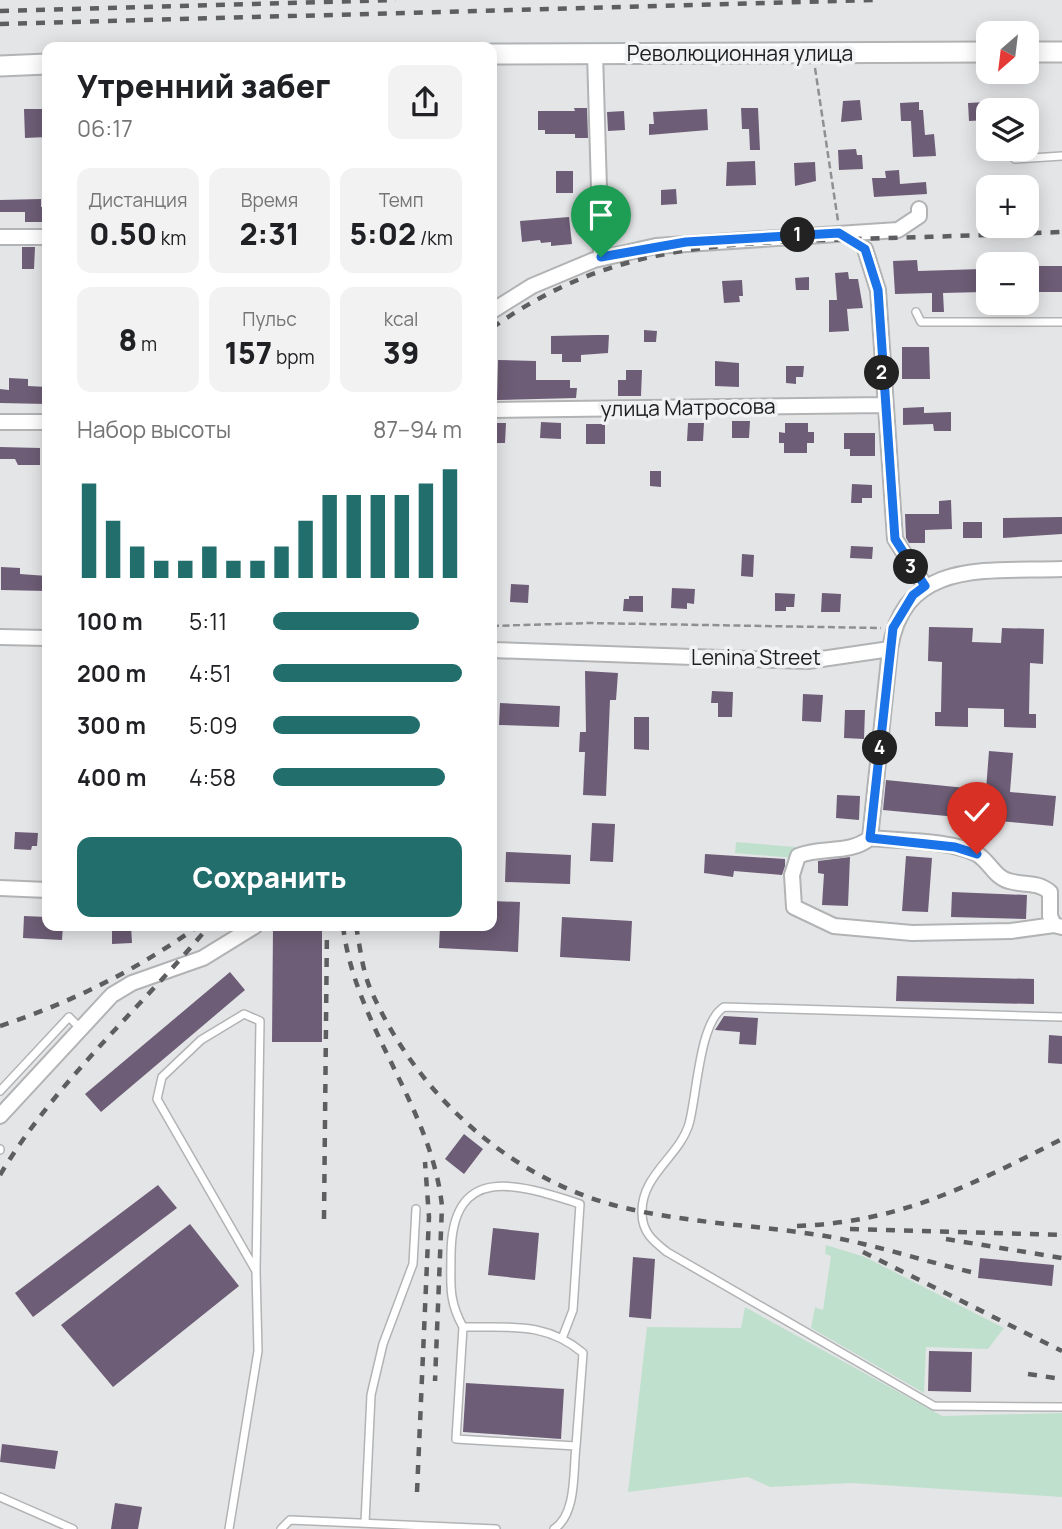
<!DOCTYPE html>
<html lang="ru">
<meta charset="utf-8">
<style>
:root{--surface:#fff;--page:#f2f2f2;--text:#202124;--muted:#757577;--accent:#226e6c}
body{margin:0;font-family:Manrope,sans-serif;background:var(--page);color:var(--text);height:100vh;display:flex;flex-direction:column;font-size:26px;white-space:nowrap}
*{box-sizing:border-box;margin:0}
p{font-size:23px;color:var(--muted)}
.icon{flex:none;width:38px;height:38px;fill:none;stroke:currentColor;stroke-width:2;stroke-linecap:round;stroke-linejoin:round}
.map{position:relative;flex:1;overflow:hidden}
.panel{position:absolute;left:42px;top:42px;width:455px;height:889px;display:flex;flex-direction:column;background:var(--surface);border-radius:14px;box-shadow:0 4px 18px #0003}
.panel>*{flex:none}
.needle{width:46px;rotate:208deg}
.buttons{position:absolute;left:976px;top:21px;display:grid;gap:14px}
.buttons a{display:grid;place-items:center;width:63px;height:63px;border-radius:14px;background:var(--surface);box-shadow:0 4px 18px #0003;font-size:35px}
.pin{position:absolute;display:grid;place-items:center;width:60px;height:60px;color:#fff;margin:-72px -30px;border-radius:50% 50% 50% 0;rotate:-45deg;box-shadow:0 0 7px #0007}
.pin .icon{rotate:45deg}
.km{position:absolute;width:35px;height:35px;margin:-18px;border-radius:50%;background:#222;color:#fff;font-size:19px;line-height:35px;text-align:center}
.round{display:grid;place-items:center;flex:none;width:74px;height:74px;border-radius:14px;background:var(--page)}
.overview{display:flex;align-items:center;justify-content:space-between;height:119px;padding:0 35px}
h1{font-size:32px;font-weight:800;line-height:52px}
.metrics{display:grid;grid-template-columns:repeat(3,1fr);gap:10px;height:119px;padding:7px 35px}
.metrics div{display:grid;align-content:center;border-radius:14px;background:var(--page);text-align:center}
.metrics b{font-size:30px;font-weight:800}
.metrics small{font-size:19px;font-weight:400}
.metrics p{font-size:19px}
.chart{height:196px;padding:14px 35px}
.chart p{display:flex;justify-content:space-between}
.chart svg{width:100%;height:126px;margin-top:7px;stroke:var(--accent);stroke-width:6}
.primary-button{display:flex;gap:14px;margin-top:auto;padding:14px 35px}
.primary-button a{flex:1;height:80px;border-radius:14px;background:var(--accent);color:#fff;font-size:28px;font-weight:800;line-height:80px;text-align:center}
ul{padding:0 35px;list-style:none;font-size:23px}
li{display:grid;grid-template-columns:112px 84px 1fr;align-items:center;height:52px}
li i{height:18px;border-radius:9px;background:var(--accent)}
.map>svg:first-child{display:block}
.green{fill:#c0e0ce}
.building{fill:#6d5d76}
.lines{fill:none;stroke-linecap:round;stroke-linejoin:round}
.service-casing{stroke:#b2b3b4;stroke-width:10}
.minor-casing{stroke:#b2b3b4;stroke-width:18}
.secondary-casing{stroke:#b2b3b4;stroke-width:23}
.path{stroke:#8f9091;stroke-width:2.5;stroke-dasharray:7 3.5;stroke-linecap:butt}
.service{stroke:#fff;stroke-width:7}
.minor{stroke:#fff;stroke-width:14}
.secondary{stroke:#fff;stroke-width:19}
.rail{stroke:#5e5e60;stroke-width:4.5;stroke-dasharray:9 9;stroke-linecap:butt}
.route-casing{stroke:#fff;stroke-width:14}
.route{stroke:#1a73e8;stroke-width:9}
.labels{text-anchor:middle;dominant-baseline:central;stroke-width:7;stroke-linejoin:round;paint-order:stroke}
.street-label{font-size:21px;fill:#202021;stroke:#f1f2f4}
</style>
<div class="map">
<svg width="1062" height="1529" viewBox="0 0 1062 1529">
<rect width="100%" height="100%" fill="#e4e5e7"/>
<!-- green -->
<path class="green" d="M736,842L795,847L794,858L735,853Z
M826,1245L865,1257L1004,1328L988,1349L926,1347L924,1393L811,1328L815,1307L823,1310L831,1256L825,1254Z
M745,1307L942,1416L1062,1413V1497L851,1483L770,1487L748,1477L628,1492L647,1327L741,1328Z"/>
<!-- building -->
<path class="building" d="M860,100L862,120L841,122L843,101Z
M919,102V110H923L925,135L934,134L936,156L913,157L911,121H901L900,103Z
M986,102L987,120L969,121L968,103Z
M574,108H587L588,138H575V134H545V130H538V111H575Z
M741,108H758L760,150H750L749,129H742Z
M24,109H47L46,137L25,138Z
M707,109L708,130L649,135V124H654L653,112Z
M624,111L625,130L608,131L607,112Z
M856,149L857,155H862L863,169L839,170L838,150Z
M755,161L756,185L726,186L727,162Z
M815,162L816,181L795,186L794,163Z
M899,170L900,184L926,182L927,194L874,197L872,178H886L885,171Z
M556,171H573V193H556Z
M676,189L677,204L661,205V190Z
M41,199V207H47V222H25V212H0V200Z
M569,217L572,244L551,246V242L541,243L540,240L522,242L520,221Z
M22,247H35L34,269H22Z
M917,260L918,271L982,269L983,292L943,293L944,312H932V293L895,294L893,261Z
M1027,266H1062V292H1027Z
M848,272L849,279H858L863,308L847,309L849,331L829,332V300H837L835,273Z
M809,277V290H796L795,278Z
M742,280L743,296H739L740,302L724,303L722,281Z
M644,330L657,331L656,342H644Z
M596,335H609L608,353L581,355V362H562V354H551V336Z
M902,347H929L930,379H902Z
M498,360L536,361V380H570V388H577L576,398L497,400Z
M715,361L739,363V387L715,386Z
M786,366H804L803,377H796V384L786,383Z
M626,370H642L641,396H618V380H626Z
M9,378L28,379V386L47,387V404L0,403V389L9,390Z
M924,407V413L951,412V431H934L933,424L903,425V408Z
M732,421H750L749,438H732Z
M541,422L561,423V439L540,438Z
M492,423H506L505,443H492Z
M688,423H704L703,441H687Z
M785,423H808V432H814V443H807V453H784V443H779V432L785,433Z
M586,424H605V444H586Z
M844,433H875V456H850V449H844Z
M0,447L40,448V465H18L15,459H0Z
M650,471H661V487L650,486Z
M852,484L872,485V498H862V503H851Z
M951,500L952,529L925,530V543H909L906,538L905,514H939V501Z
M1062,517V534L1003,538V518Z
M963,522H982V538H963Z
M851,546L873,547L872,559L850,558Z
M742,554L754,555L753,577L741,576Z
M1,567L20,568V574L47,576V591L1,590Z
M511,584L529,585L528,603L510,602Z
M672,588L695,589L694,604L687,603V609L671,608Z
M775,593L795,594L794,607H786V611H775Z
M822,593L841,594L840,612H821Z
M629,596H643V612L623,611L624,599H629Z
M929,627L973,628L972,642L1001,643L1002,628L1044,629L1043,664L1030,663L1029,714H1036V728L1004,727V709L968,708V727L935,726V712H941L942,662L928,661Z
M585,671L618,673L616,700H610L606,796L583,795L585,752H579L580,732H586Z
M712,691L733,692L732,717H718V703H711Z
M803,694L823,695L821,722L802,721Z
M500,703L560,706L559,727L499,725Z
M845,710H865L864,739L844,738Z
M634,717H649V750L634,749Z
M989,751L1013,753L1010,792L1056,796L1053,826L883,810L886,780L986,790Z
M837,795L860,796L859,820L836,818Z
M592,823L615,824L613,862L590,861Z
M15,832L38,833L37,846H32L31,850L14,849Z
M506,852L571,855L570,884L505,882Z
M705,854L785,859V866L782,875L734,871L733,877L704,873Z
M906,856L932,858L928,912L902,911Z
M850,857L848,906L822,905L824,874L818,873V861Z
M952,892L1027,895L1026,919L951,917Z
M492,901L520,902L518,952L439,948L440,926H492Z
M24,916L47,917V926H63L62,940L23,938Z
M562,917L632,921L630,961L560,957Z
M112,926H131L132,943L112,944Z
M273,928H322V1042H272Z
M230,972L245,990L101,1112L85,1094Z
M897,976L1034,979V1004L896,1001Z
M724,1016L758,1018L756,1045L739,1044L740,1032L715,1030Z
M1049,1035L1062,1036V1064L1048,1063Z
M464,1134L483,1149L464,1174L445,1159Z
M158,1185L177,1208L33,1317L15,1293Z
M190,1224L239,1286L113,1387L61,1325Z
M493,1228L539,1233L535,1280L488,1275Z
M633,1257L655,1259L651,1319L629,1317Z
M980,1258L1054,1265L1052,1286L978,1278Z
M929,1351L972,1352L971,1392L928,1391Z
M466,1383L564,1389L561,1439L463,1432Z
M2,1444L58,1451L55,1469L0,1462Z
M115,1503L142,1507L138,1529H111Z"/>
<g class="lines">
<!-- service casing -->
<g class="service-casing">
<path id="service" d="M1015,159L1062,156
M916,312L921,322H1062
M1062,1017L724,1007C699,1022 697,1096 689,1124C679,1157 641,1175 642,1213C642,1232 653,1241 667,1252L934,1406L1062,1407
M0,1091L69,1017L80,1028
M0,1150V1149
M463,1327C448,1300 451,1284 451,1254C452,1162 518,1184 580,1204L573,1310L563,1336
M0,1497L73,1529
M365,1523L371,1395L383,1344L413,1264L416,1209
M229,1529L258,1351L256,1271L260,1021L244,1014L201,1040L162,1077L157,1099L256,1271
M281,1529L290,1520L496,1529
M554,1529C577,1514 573,1471 576,1446L456,1439L463,1327C509,1328 545,1321 583,1353L576,1446"/>
</g>
<!-- minor casing -->
<g class="minor-casing">
<path id="minor" d="M595,53L601,257
M0,237H47
M865,249L878,290L895,539L925,586
M492,311L532,286L594,260L656,246L898,230L919,216V209
M492,410L884,405
M0,422H47
M0,637L47,638
M890,649L870,838C900,841 951,840 977,854C990,862 994,877 1009,881C1025,886 1036,881 1050,892V916L1054,925L1062,927
M492,650L808,661L890,649C904,557 991,572 1062,569
M870,838C849,855 821,846 798,856L792,875L794,907L834,926L912,933L1011,931L1054,925
M0,888L47,890
M0,1116L112,995L132,983L203,958L255,926"/>
</g>
<!-- secondary casing -->
<g class="secondary-casing">
<path id="secondary" d="M1027,52H1062
M492,54L989,52
M0,66L47,64"/>
</g>
<!-- path -->
<path class="path" d="M815,68L838,221
M492,626L588,623L881,628"/>
<!-- service -->
<use href="#service" class="service"/>
<!-- minor -->
<use href="#minor" class="minor"/>
<!-- secondary -->
<use href="#secondary" class="secondary"/>
<!-- rail -->
<path class="rail" d="M0,11L396,0
M0,24L877,0
M492,328C610,244 717,244 855,239C924,237 993,235 1062,232
M343,926C355,1027 431,1105 442,1206L435,1381
M356,926C360,946 362,969 370,988C415,1093 509,1179 621,1207C690,1224 762,1225 831,1237C879,1246 924,1261 971,1272
M0,1026C70,1003 139,969 198,926
M0,1175C56,1081 140,1009 209,926
M324,1219L327,926
M797,1226C902,1222 971,1185 1062,1139
M850,1229L1062,1235
M946,1239L1062,1258
M863,1252L1062,1351
M1028,1374L1062,1379
M417,1492L429,1217L425,1162"/>
</g>
<g class="lines">
<!-- route casing -->
<g class="route-casing">
<path id="route" d="M601,257L686,242L839,233L865,249L878,290L895,539L925,586L913,595L893,628L870,838L955,847L977,854"/>
</g>
<!-- route -->
<use href="#route" class="route"/>
</g>
<g class="labels">
<!-- street labels -->
<g class="street-label">
<text x="740" y="53">Революционная улица</text>
<text transform="translate(688 407) rotate(-1)">улица Матросова</text>
<text x="756" y="657">Lenina Street</text>
</g>
</g>
</svg>
<div class="buttons">
<a><svg class="needle" viewBox="-14 -14 28 28"><path d="M0-13l5 13h-10z" fill="#e53935"/><path d="M0 13l5-13h-10z" fill="#757577"/></svg></a>
<a><svg class="icon" aria-label="layers" viewBox="0 0 24 24"><path d="M12 4l9 5-9 5-9-5zM3 14l9 5 9-5"/></svg></a>
<a>+</a>
<a>−</a>
</div>
<div class="pin" style="left:601px;top:257px;background:#1e9e55"><svg class="icon" aria-label="arrive" viewBox="0 0 24 24"><path d="M6 21V4h12l-3 4 3 4H6"/></svg></div>
<div class="pin" style="left:977px;top:854px;background:#d93025"><svg class="icon" aria-label="check" viewBox="0 0 24 24"><path d="M5 12l5 5 9-10"/></svg></div>
<b class="km" style="left:798px;top:235px">1</b>
<b class="km" style="left:882px;top:373px">2</b>
<b class="km" style="left:911px;top:567px">3</b>
<b class="km" style="left:880px;top:748px">4</b>
<section class="panel">
<div class="overview"><div><h1>Утренний забег</h1><p>06:17</p></div><a class="round"><svg class="icon" aria-label="share" viewBox="0 0 24 24"><path d="M12 15V3M7 8l5-5 5 5M5 13v7h14v-7"/></svg></a></div>
<div class="metrics">
<div><p>Дистанция</p><b>0.50<small> km</small></b></div>
<div><p>Время</p><b>2:31</b></div>
<div><p>Темп</p><b>5:02<small> /km</small></b></div>
</div>
<div class="metrics">
<div><b>8<small> m</small></b></div>
<div><p>Пульс</p><b>157<small> bpm</small></b></div>
<div><p>kcal</p><b>39</b></div>
</div>
<div class="chart"><p><span>Набор высоты</span>87–94 m</p>
<svg viewBox="0 0 160 44" preserveAspectRatio="none"><path d="M5 44V11M15 44V24M25 44V33M35 44V38M45 44V38M55 44V33M65 44V38M75 44V38M85 44V33M95 44V24M105 44V15M115 44V15M125 44V15M135 44V15M145 44V11M155 44V6"/></svg>
</div>
<ul>
<li><b>100 m</b>5:11<i style="width:77%"></i></li>
<li><b>200 m</b>4:51<i style="width:100%"></i></li>
<li><b>300 m</b>5:09<i style="width:78%"></i></li>
<li><b>400 m</b>4:58<i style="width:91%"></i></li>
</ul>
<div class="primary-button"><a>Сохранить</a></div>
</section>
</div>
